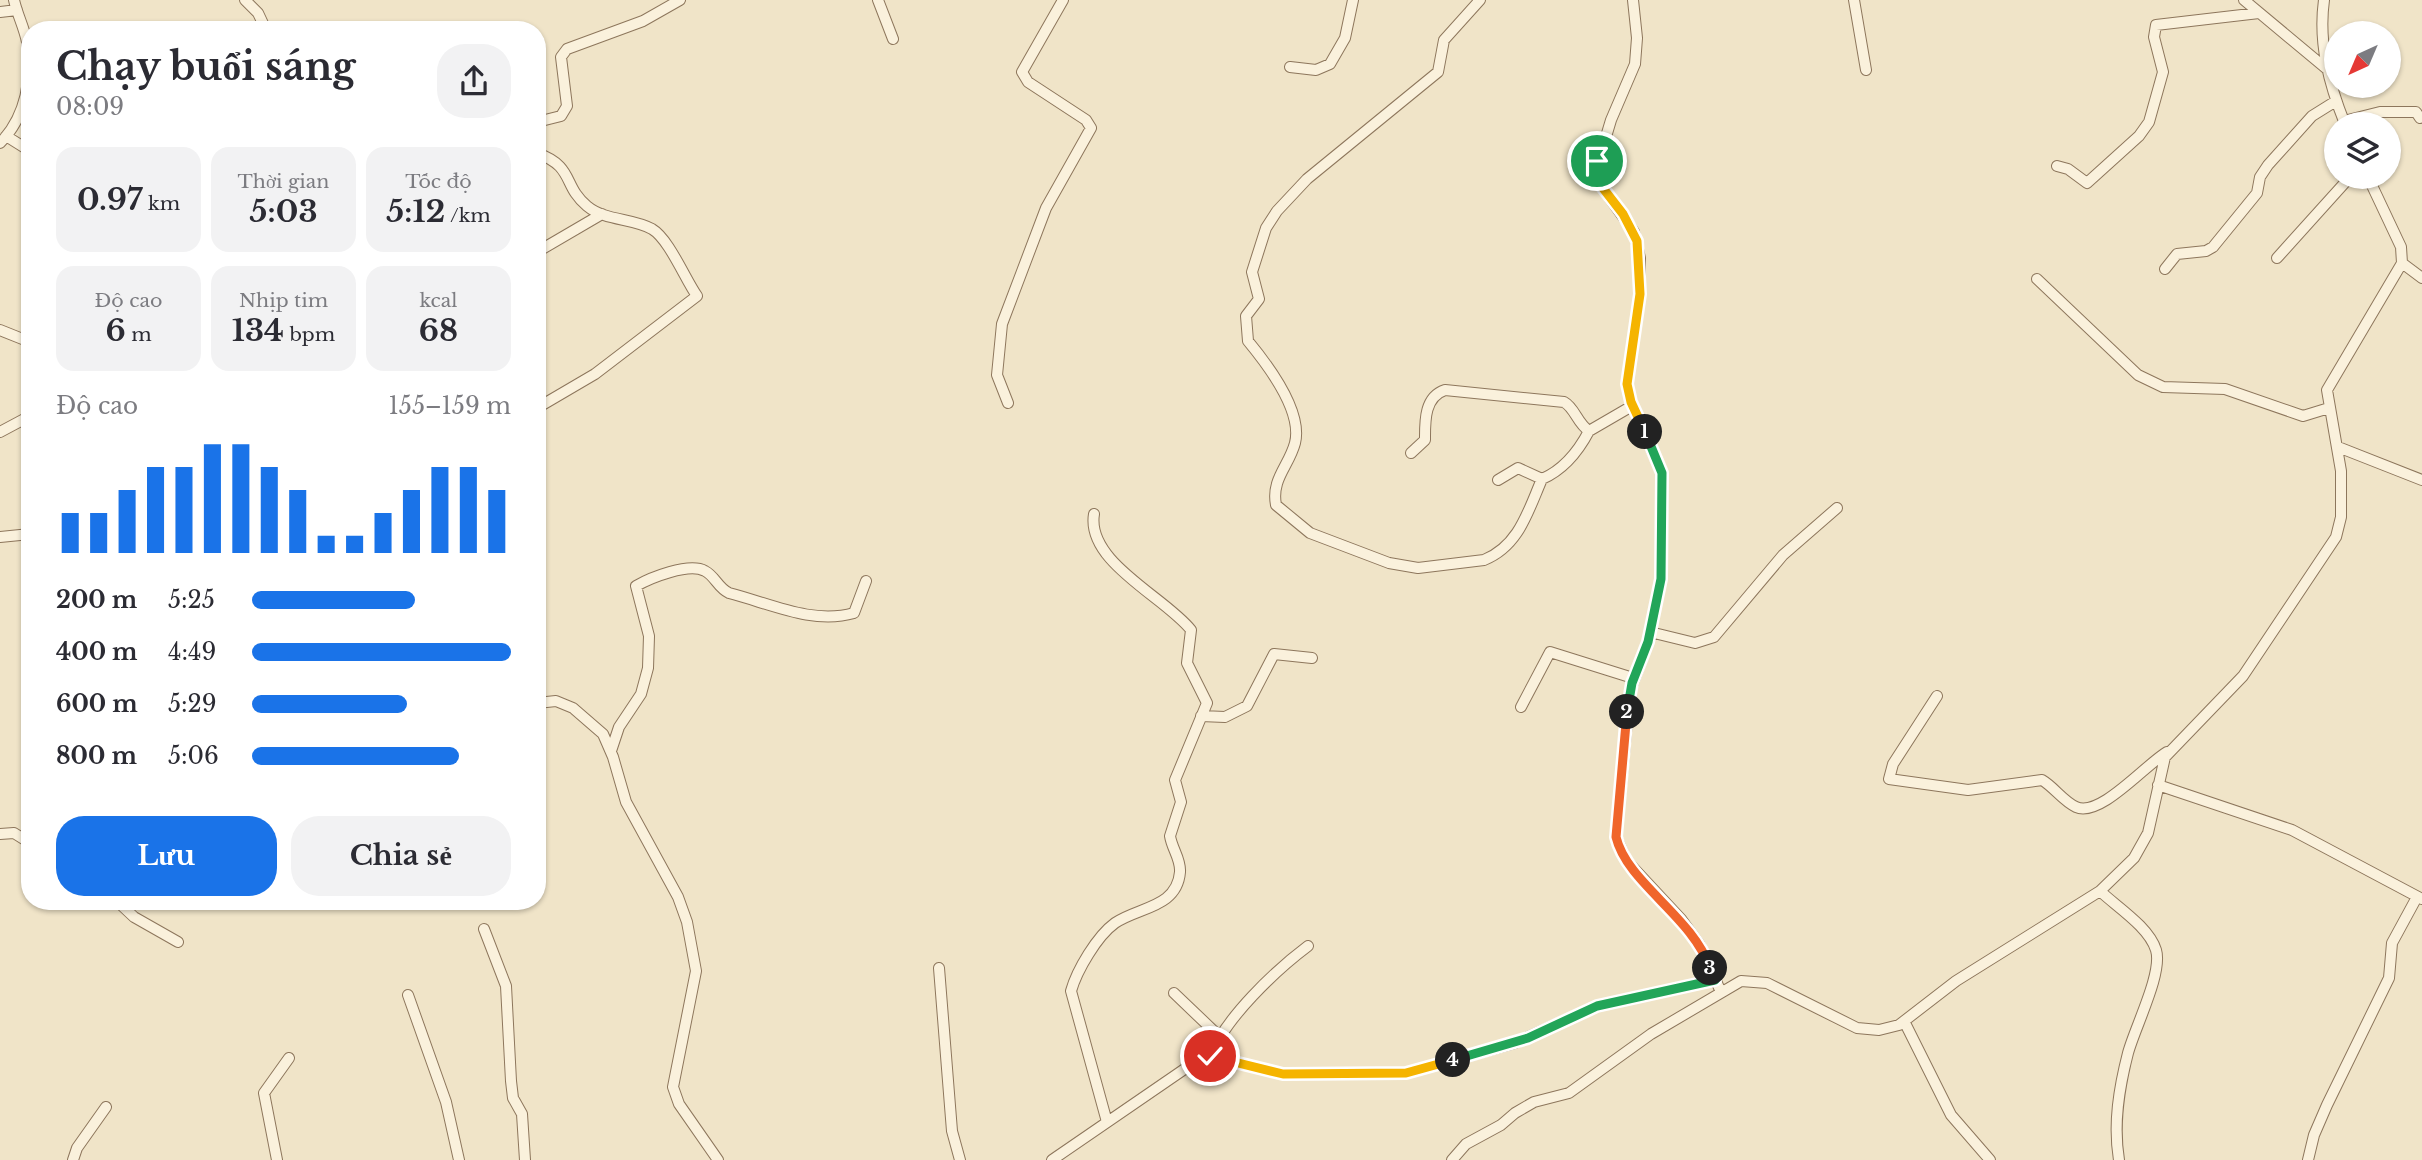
<!DOCTYPE html>
<html lang="vi">
<meta charset="utf-8">
<style>
:root{--surface:#fff;--page:#f2f2f3;--text:#2b2b33;--muted:#7c7c81;--accent:#1a73e8}
body{margin:0;font-family:"Libre Baskerville",serif;background:var(--page);color:var(--text);height:100vh;display:flex;flex-direction:column;font-size:26px;white-space:nowrap}
*{box-sizing:border-box;margin:0}
p{font-size:23px;color:var(--muted)}
.icon{flex:none;width:38px;height:38px;fill:none;stroke:currentColor;stroke-width:2;stroke-linecap:round;stroke-linejoin:round}
.map{position:relative;flex:1;overflow:hidden}
.sheet{position:absolute;left:21px;top:21px;width:525px;height:889px;display:flex;flex-direction:column;background:var(--surface);border-radius:28px;box-shadow:0 2px 5px #0004}
.sheet>*{flex:none}
.needle{width:46px;rotate:224deg}
.tools{position:absolute;left:2324px;top:21px;display:grid;gap:14px}
.tools a{display:grid;place-items:center;width:77px;height:77px;border-radius:50%;background:var(--surface);box-shadow:0 2px 5px #0004;font-size:35px}
.pin{position:absolute;display:grid;place-items:center;width:60px;height:60px;color:#fff;margin:-30px;border:4px solid #fff;border-radius:50%;box-shadow:0 2px 7px #0007}
.km{position:absolute;width:35px;height:35px;margin:-18px;border-radius:50%;background:#222;color:#fff;font-size:19px;line-height:35px;text-align:center}
.round{display:grid;place-items:center;flex:none;width:74px;height:74px;border-radius:28px;background:var(--page)}
.headline{display:flex;align-items:center;justify-content:space-between;height:119px;padding:0 35px}
h1{font-size:38px;font-weight:700;line-height:52px}
.metrics{display:grid;grid-template-columns:repeat(3,1fr);gap:10px;height:119px;padding:7px 35px}
.metrics div{display:grid;align-content:center;border-radius:18px;background:var(--page);text-align:center}
.metrics b{font-size:30px;font-weight:700}
.metrics small{font-size:19px;font-weight:400}
.metrics p{font-size:19px}
.chart{height:196px;padding:14px 35px}
.chart p{display:flex;justify-content:space-between}
.chart svg{width:100%;height:126px;margin-top:7px;stroke:var(--accent);stroke-width:6}
.button{display:flex;gap:14px;margin-top:auto;padding:14px 35px}
.button a{flex:1;height:80px;border-radius:28px;background:var(--accent);color:#fff;font-size:28px;font-weight:700;line-height:80px;text-align:center}
.button a+a{background:var(--page);color:var(--text)}
ul{padding:0 35px;list-style:none;font-size:23px}
li{display:grid;grid-template-columns:112px 84px 1fr;align-items:center;height:52px}
li i{height:18px;border-radius:9px;background:var(--accent)}
.map>svg:first-child{display:block}
.lines{fill:none;stroke-linecap:round;stroke-linejoin:round}
.minor-casing{stroke:#8d765c;stroke-width:12}
.minor{stroke:#faf1dc;stroke-width:10}
.split-1-casing{stroke:#fff;stroke-width:14}
.split-2-casing{stroke:#fff;stroke-width:14}
.split-3-casing{stroke:#fff;stroke-width:14}
.split-4-casing{stroke:#fff;stroke-width:14}
.split-5-casing{stroke:#fff;stroke-width:14}
.split-1{stroke:#f5b400;stroke-width:9}
.split-2{stroke:#22a559;stroke-width:9}
.split-3{stroke:#f0652b;stroke-width:9}
.split-4{stroke:#22a559;stroke-width:9}
.split-5{stroke:#f5b400;stroke-width:9}
</style>
<div class="map">
<svg width="2422" height="1160" viewBox="0 0 2422 1160">
<rect width="100%" height="100%" fill="#f0e4c8"/>
<g class="lines">
<!-- minor casing -->
<g class="minor-casing">
<path id="minor" d="M245,0L258,13L266,30
M878,0L893,39
M1480,0L1444,40L1438,72L1307,179L1277,211L1266,228L1252,272L1259,299L1246,316L1248,341C1267,364 1303,411 1295,443C1289,466 1271,479 1276,505L1310,533L1389,563L1418,568L1484,560C1519,546 1528,511 1542,479
M1633,0L1637,38L1635,64L1611,120L1596,170L1599,183L1634,232L1640,258V294L1627,384L1631,403L1662,473L1661,579L1648,642L1630,691L1616,837L1626,860L1681,919L1699,944L1721,992
M1854,0L1866,70
M2244,0L2328,70
M2324,0C2318,43 2329,84 2345,124
M0,12L17,10
M1290,67L1316,70L1330,64L1345,38L1353,0
M2344,121L2380,112H2416L2420,118
M537,122L561,116L567,106L561,57L567,49L643,21L680,0
M6,136L30,151
M0,143C26,117 33,77 27,42C24,27 17,14 14,0
M537,153C575,167 562,185 587,206C605,221 632,218 652,229C669,239 685,279 697,296L595,374L537,408
M2057,166L2068,169L2087,183L2139,136L2149,122L2163,72L2154,37L2156,25L2259,13
M537,252L602,214
M2277,258L2350,177
M2402,263L2422,278
M2165,269L2177,254L2206,251L2213,247L2257,193L2260,177L2268,165L2312,116L2336,101
M2037,279L2138,375L2163,387L2225,389L2303,416L2329,408
M0,330L30,342
M1008,403L997,375L1002,324L1046,208L1091,128L1086,120L1028,82L1022,72L1063,0
M0,432L30,416
M2338,447L2422,480
M1411,453L1425,440C1425,422 1424,397 1445,390L1564,402C1575,408 1577,423 1589,431L1632,406
M1498,480L1518,468L1542,479C1563,470 1579,450 1589,431
M1094,514C1086,562 1165,597 1191,630L1187,663L1207,703L1175,780L1181,802L1170,836C1172,849 1181,859 1180,872C1177,908 1138,907 1115,923C1097,936 1077,970 1071,991L1107,1122
M0,537L30,534
M1650,632L1695,643L1714,637L1783,555L1837,508
M1937,696L1893,764L1889,779L1968,790L2042,780C2054,787 2063,801 2076,807C2100,818 2145,765 2167,752
M537,703L556,701L573,708L603,734L613,757L626,802L678,897L687,922L696,971L673,1087L679,1104L718,1160
M1521,707L1550,652L1633,678
M1201,716L1225,717L1247,706L1274,654L1312,658
M611,751L619,727L641,694L648,668L649,636L636,586C650,578 689,562 705,571C715,576 718,588 729,593C769,603 812,625 854,613L866,581
M2158,785L2292,830L2422,899
M0,834L14,833L30,843
M2100,891C2117,907 2149,927 2156,950C2163,973 2135,1027 2128,1053C2119,1088 2113,1124 2119,1160
M117,901L134,917L178,942
M484,929L506,986L511,1081L513,1098L522,1114L525,1160
M939,968L952,1131L960,1160
M1174,993L1220,1037
M408,995L446,1102L459,1160
M1904,1021L1951,1115L1990,1160
M1211,1056C1224,1019 1276,970 1308,946
M73,1160L77,1148L106,1107
M277,1160L264,1093L289,1058
M1052,1160L1189,1066L1211,1056L1283,1074L1406,1073L1515,1043L1597,1006L1715,980
M1452,1160L1466,1144L1501,1125L1515,1113L1534,1102L1569,1093L1651,1034L1741,981L1767,983L1857,1028L1879,1030L1899,1025L1956,981L2100,891L2134,858L2148,833L2165,757L2243,676L2336,537L2341,517V471L2327,390L2402,263L2401,247L2368,177
M2308,1160L2314,1135L2327,1105L2389,978L2392,943L2417,897"/>
</g>
<!-- minor -->
<use href="#minor" class="minor"/>
</g>
<g class="lines">
<!-- split-1 casing -->
<g class="split-1-casing">
<path id="split-1" d="M1597,161L1599,183L1623,214L1637,241L1640,294L1627,384L1631,402L1645,432"/>
</g>
<!-- split-2 casing -->
<g class="split-2-casing">
<path id="split-2" d="M1627,712L1632,683L1648,642L1661,579L1662,473L1645,432"/>
</g>
<!-- split-3 casing -->
<g class="split-3-casing">
<path id="split-3" d="M1627,712L1616,837C1627,883 1692,916 1710,968"/>
</g>
<!-- split-4 casing -->
<g class="split-4-casing">
<path id="split-4" d="M1453,1060L1528,1038L1597,1006L1715,980L1710,968"/>
</g>
<!-- split-5 casing -->
<g class="split-5-casing">
<path id="split-5" d="M1210,1056L1283,1074L1406,1073L1453,1060"/>
</g>
<!-- split-1 -->
<use href="#split-1" class="split-1"/>
<!-- split-2 -->
<use href="#split-2" class="split-2"/>
<!-- split-3 -->
<use href="#split-3" class="split-3"/>
<!-- split-4 -->
<use href="#split-4" class="split-4"/>
<!-- split-5 -->
<use href="#split-5" class="split-5"/>
</g>
</svg>
<div class="tools">
<a><svg class="needle" viewBox="-14 -14 28 28"><path d="M0-13l5 13h-10z" fill="#e53935"/><path d="M0 13l5-13h-10z" fill="#7c7c81"/></svg></a>
<a><svg class="icon" aria-label="layers" viewBox="0 0 24 24"><path d="M12 4l9 5-9 5-9-5zM3 14l9 5 9-5"/></svg></a>
</div>
<div class="pin" style="left:1597px;top:161px;background:#1e9e55"><svg class="icon" aria-label="arrive" viewBox="0 0 24 24"><path d="M6 21V4h12l-3 4 3 4H6"/></svg></div>
<div class="pin" style="left:1210px;top:1056px;background:#d93025"><svg class="icon" aria-label="check" viewBox="0 0 24 24"><path d="M5 12l5 5 9-10"/></svg></div>
<b class="km" style="left:1645px;top:432px">1</b>
<b class="km" style="left:1627px;top:712px">2</b>
<b class="km" style="left:1710px;top:968px">3</b>
<b class="km" style="left:1453px;top:1060px">4</b>
<section class="sheet">
<div class="headline"><div><h1>Chạy buổi sáng</h1><p>08:09</p></div><a class="round"><svg class="icon" aria-label="share" viewBox="0 0 24 24"><path d="M12 15V3M7 8l5-5 5 5M5 13v7h14v-7"/></svg></a></div>
<div class="metrics">
<div><b>0.97<small> km</small></b></div>
<div><p>Thời gian</p><b>5:03</b></div>
<div><p>Tốc độ</p><b>5:12<small> /km</small></b></div>
</div>
<div class="metrics">
<div><p>Độ cao</p><b>6<small> m</small></b></div>
<div><p>Nhịp tim</p><b>134<small> bpm</small></b></div>
<div><p>kcal</p><b>68</b></div>
</div>
<div class="chart"><p><span>Độ cao</span>155–159 m</p>
<svg viewBox="0 0 160 44" preserveAspectRatio="none"><path d="M5 44V30M15 44V30M25 44V22M35 44V14M45 44V14M55 44V6M65 44V6M75 44V14M85 44V22M95 44V38M105 44V38M115 44V30M125 44V22M135 44V14M145 44V14M155 44V22"/></svg>
</div>
<ul>
<li><b>200 m</b>5:25<i style="width:63%"></i></li>
<li><b>400 m</b>4:49<i style="width:100%"></i></li>
<li><b>600 m</b>5:29<i style="width:60%"></i></li>
<li><b>800 m</b>5:06<i style="width:80%"></i></li>
</ul>
<div class="button"><a>Lưu</a><a>Chia sẻ</a></div>
</section>
</div>
